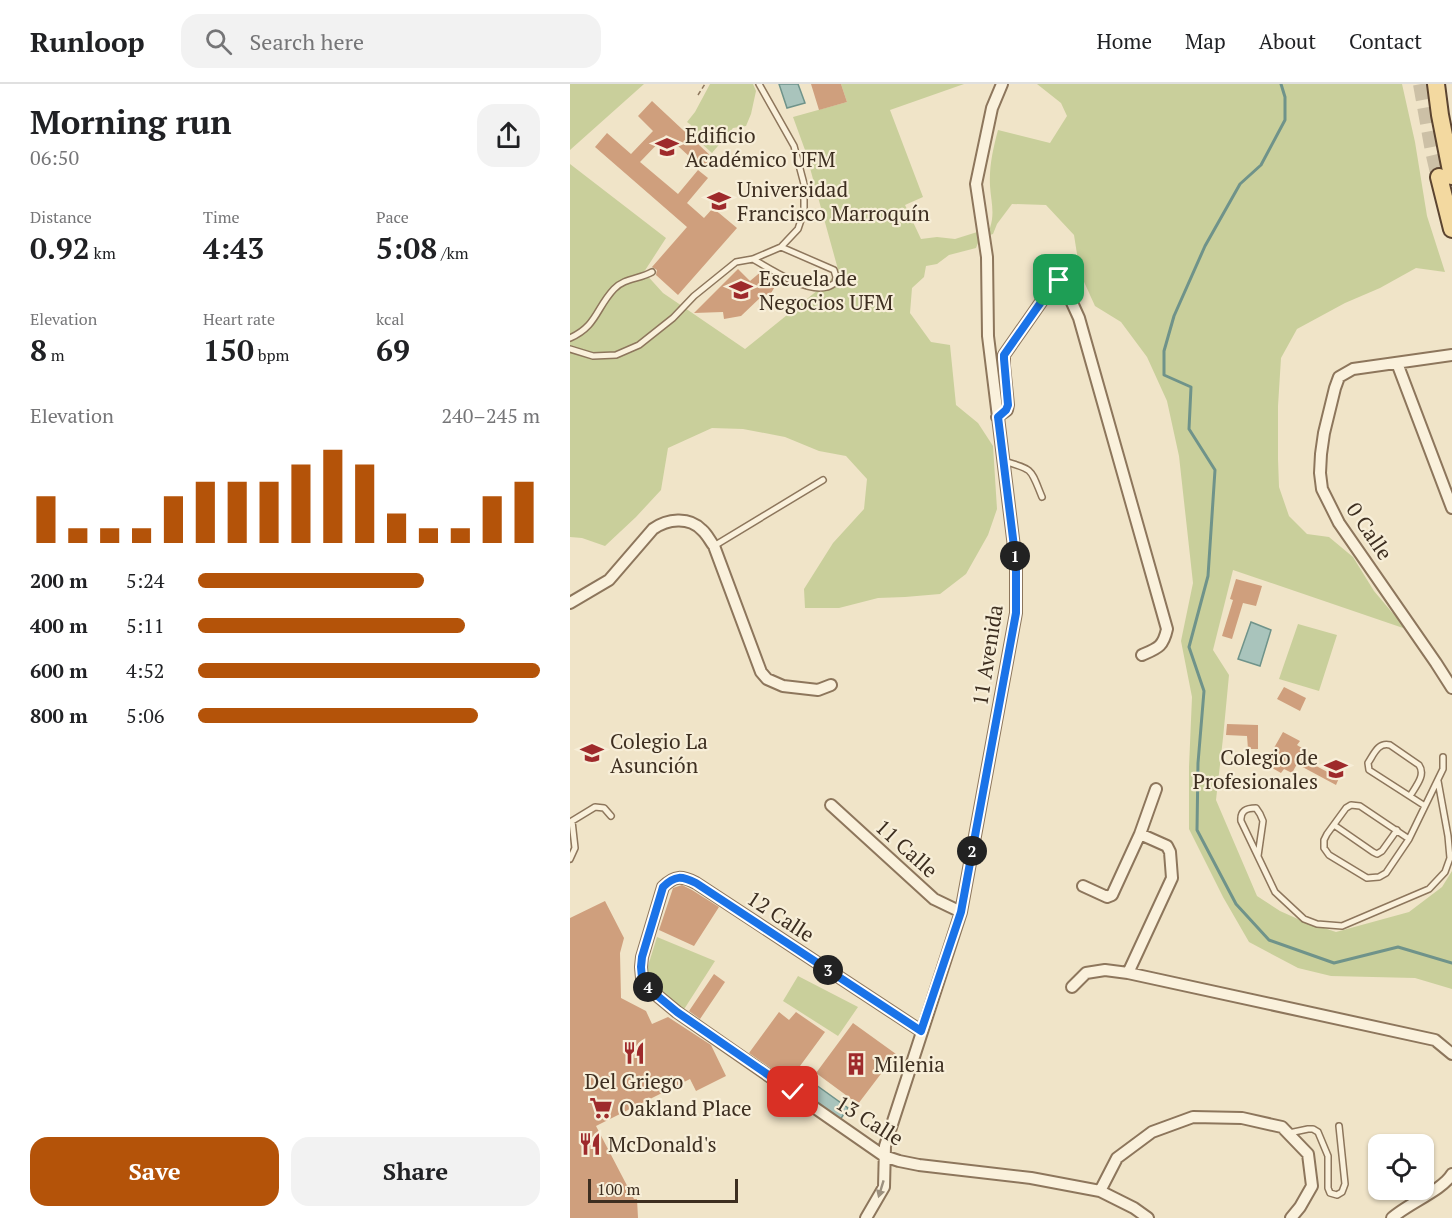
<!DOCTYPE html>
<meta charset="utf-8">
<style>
:root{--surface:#fff;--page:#f2f2f2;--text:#202124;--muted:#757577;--line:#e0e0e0;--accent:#b45309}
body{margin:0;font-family:"PT Serif",serif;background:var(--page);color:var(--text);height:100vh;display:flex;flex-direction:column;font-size:22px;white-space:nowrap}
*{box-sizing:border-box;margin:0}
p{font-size:20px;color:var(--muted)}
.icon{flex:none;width:33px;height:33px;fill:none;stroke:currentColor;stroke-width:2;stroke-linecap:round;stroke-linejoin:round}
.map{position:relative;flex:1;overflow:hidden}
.details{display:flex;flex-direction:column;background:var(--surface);width:570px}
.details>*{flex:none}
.tools{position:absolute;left:798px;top:1050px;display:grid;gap:12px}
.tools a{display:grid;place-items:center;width:66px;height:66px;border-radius:12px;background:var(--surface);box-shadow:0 2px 4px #0004;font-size:30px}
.scale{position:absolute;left:18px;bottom:15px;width:150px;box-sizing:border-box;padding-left:6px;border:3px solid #3d2e20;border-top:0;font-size:16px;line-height:21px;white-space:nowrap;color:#3d2e20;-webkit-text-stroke:4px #f7eed8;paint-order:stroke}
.pin{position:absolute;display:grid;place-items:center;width:51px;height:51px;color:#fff;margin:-26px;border-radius:12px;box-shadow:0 3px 9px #0006}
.km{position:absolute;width:30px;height:30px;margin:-15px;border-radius:50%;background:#222;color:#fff;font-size:16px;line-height:30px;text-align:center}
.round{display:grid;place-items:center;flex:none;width:63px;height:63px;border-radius:18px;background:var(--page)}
.overview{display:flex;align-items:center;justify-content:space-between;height:102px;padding:0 30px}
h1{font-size:33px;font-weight:700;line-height:45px}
.figures{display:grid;grid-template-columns:repeat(3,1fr);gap:9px;height:102px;padding:6px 30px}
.figures div{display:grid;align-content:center}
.figures b{font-size:30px;font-weight:700}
.figures small{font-size:16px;font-weight:400}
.figures p{font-size:16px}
.chart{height:168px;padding:12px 30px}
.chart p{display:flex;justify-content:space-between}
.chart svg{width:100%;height:108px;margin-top:6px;stroke:var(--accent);stroke-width:6}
.action{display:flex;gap:12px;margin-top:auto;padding:12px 30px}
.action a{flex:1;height:69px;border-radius:18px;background:var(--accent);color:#fff;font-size:24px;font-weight:700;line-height:69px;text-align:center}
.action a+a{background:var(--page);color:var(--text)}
ul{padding:0 30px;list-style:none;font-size:20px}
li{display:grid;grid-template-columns:96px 72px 1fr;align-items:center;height:45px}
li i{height:15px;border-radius:8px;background:var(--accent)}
header{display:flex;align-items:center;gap:36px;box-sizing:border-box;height:84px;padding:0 30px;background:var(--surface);border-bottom:2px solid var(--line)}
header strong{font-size:28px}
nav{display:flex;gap:33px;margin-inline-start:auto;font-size:21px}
.search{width:420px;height:54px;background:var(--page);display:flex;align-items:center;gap:15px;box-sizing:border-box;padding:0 21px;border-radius:18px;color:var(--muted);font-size:22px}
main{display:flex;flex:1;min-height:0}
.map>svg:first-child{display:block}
.green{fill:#c9cf9b}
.water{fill:#a9c4bc;stroke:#6f938a;stroke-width:1.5}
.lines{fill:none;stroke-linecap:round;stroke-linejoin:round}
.stream{stroke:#6f938a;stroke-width:3}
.building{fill:#cf9f7d}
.primary-tunnel{stroke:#ccc0a6;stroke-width:16;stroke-dasharray:16 8;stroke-linecap:butt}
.lane-casing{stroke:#8d765c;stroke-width:8}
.street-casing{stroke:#8d765c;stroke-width:14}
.primary-casing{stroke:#5b4430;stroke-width:20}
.path{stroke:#8d765c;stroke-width:1.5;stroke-dasharray:4.5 3;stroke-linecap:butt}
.lane{stroke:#faf1dc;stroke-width:5}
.street{stroke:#faf1dc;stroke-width:10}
.primary{stroke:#f3d9a0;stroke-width:16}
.oneway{fill:#9c907e}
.route-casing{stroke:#fff;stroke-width:12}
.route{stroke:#1a73e8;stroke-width:8}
.labels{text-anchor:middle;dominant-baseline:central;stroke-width:4.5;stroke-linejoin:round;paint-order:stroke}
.poi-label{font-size:21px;fill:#3d2e20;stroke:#f7eed8;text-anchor:start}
.street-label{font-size:21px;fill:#3d2e20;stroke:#f7eed8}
</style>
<header>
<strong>Runloop</strong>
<div class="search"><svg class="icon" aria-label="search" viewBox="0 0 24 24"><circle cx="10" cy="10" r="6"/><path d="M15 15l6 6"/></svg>Search here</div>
<nav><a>Home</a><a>Map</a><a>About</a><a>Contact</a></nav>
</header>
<main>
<section class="details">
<div class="overview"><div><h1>Morning run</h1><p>06:50</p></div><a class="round"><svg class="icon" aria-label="share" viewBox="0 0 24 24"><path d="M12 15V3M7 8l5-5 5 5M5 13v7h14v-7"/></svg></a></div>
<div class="figures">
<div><p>Distance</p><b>0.92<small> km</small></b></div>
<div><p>Time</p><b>4:43</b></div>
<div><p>Pace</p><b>5:08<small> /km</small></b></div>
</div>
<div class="figures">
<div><p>Elevation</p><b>8<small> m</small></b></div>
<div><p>Heart rate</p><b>150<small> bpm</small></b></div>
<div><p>kcal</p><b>69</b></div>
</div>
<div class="chart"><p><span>Elevation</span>240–245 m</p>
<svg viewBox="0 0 160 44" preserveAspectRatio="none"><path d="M5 44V25M15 44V38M25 44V38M35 44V38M45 44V25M55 44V19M65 44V19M75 44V19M85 44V12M95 44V6M105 44V12M115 44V32M125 44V38M135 44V38M145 44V25M155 44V19"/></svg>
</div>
<ul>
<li><b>200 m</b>5:24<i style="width:66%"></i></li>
<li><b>400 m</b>5:11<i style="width:78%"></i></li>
<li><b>600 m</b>4:52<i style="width:100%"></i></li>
<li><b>800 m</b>5:06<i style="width:82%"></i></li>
</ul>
<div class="action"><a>Save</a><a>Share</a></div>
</section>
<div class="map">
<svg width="882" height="1134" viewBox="0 0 882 1134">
<rect width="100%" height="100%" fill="#f0e4c8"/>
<!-- green -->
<path class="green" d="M0,0H74L0,66Z
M140,0H183L186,7L181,30L176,42L163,44L142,69L122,51L123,48L119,44L121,41L117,38L125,28Z
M271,0H394L320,26L353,113L335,121L351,155L367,153L385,155L420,144C425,129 421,117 420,102C419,82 423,65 428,46L480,59L497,32L491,19L467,0H832L845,58L857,132L875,188L846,184L810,204L775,219L727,245L711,274L708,322V375L709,403L719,432L737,450L759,453L783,473L804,507L836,545L663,486L643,566L659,591L653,654L646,716L687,812L710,827L730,836L766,848L839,828L872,803L882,787V905L845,894L761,892L728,884L679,858L653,813L619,745V683L622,613L611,557L623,499L609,372L597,317L577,273L551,238L525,222L510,189L504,151L476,121L442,120L427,140L423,150L410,154L406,164L379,171L367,180L356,182L354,193L342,204L340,229L361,258L380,261L386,321L408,339L423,362L427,425L418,451L396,490L370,510L335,513L308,514L269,524H235L234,505L263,459L294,425L297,395L276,372L249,367L215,353L173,345L142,344L98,364L91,406L66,433L35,462L12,454L0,453V80L96,154L74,188L93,209L175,265L269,189L235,66L223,33L277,18Z
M728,540L767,551L749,607L709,595Z
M87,853L145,877L111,930L80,903L77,885Z
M228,892L288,923L268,952L213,917Z"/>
<!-- water -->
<path class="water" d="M209,0H228L235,19L217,24Z
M681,538L701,546L690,582L668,575Z
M235,993L278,1024L270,1036L227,1004Z"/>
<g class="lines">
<!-- stream -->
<path class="stream" d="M711,0L715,13V36L691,81L670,100L635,162L604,232L594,267V291L621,303L619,345L645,386L638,492L619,563L634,607L628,679L627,746L666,820L699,856L764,879L828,863L882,879"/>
</g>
<!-- building -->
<path class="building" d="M241,0H271L277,18L249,26Z
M82,17L143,74L133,85L96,51L70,78L108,110L128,86L138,94L117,119L134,134L143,124L167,144L108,211L86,191L87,186L82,183L117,143L25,63L37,49L61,70L83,47L68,32Z
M168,185L180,197L193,186L203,192L208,198L201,209L192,212L171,232L154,235L153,228L124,229Z
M666,495L692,502L686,522L673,519L662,555L652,552L663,516L660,515Z
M714,603L736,614L730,627L707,615Z
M657,640L688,641V665H678L677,652L656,651Z
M713,648L730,657L727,661L735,666L731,674L769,694L766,701L727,680L722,689L714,685L711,689L695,680Z
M112,801L122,806L149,823L124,862L89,846L103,804Z
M35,817L54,854L50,869L51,914L76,927L82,940L98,933L141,961L156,992L126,1007L120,995L26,1042L64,1115H67L68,1134H0V834Z
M144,890L155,898L130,935L119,927Z
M209,928L219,936L226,928L255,948L219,997L179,969Z
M283,939L326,970L288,1020L246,989Z"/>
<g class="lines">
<!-- primary-tunnel -->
<path class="primary-tunnel" d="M851,0L863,67L869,93"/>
<!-- lane casing -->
<g class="lane-casing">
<path id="lane" d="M183,175C200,185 237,209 257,203C260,203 263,200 265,199L266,193L264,186L211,163
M0,254C27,242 26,224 44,205C54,194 70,195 82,188
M0,265L23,272L46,271L69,261L103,234L124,212L166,178L183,175L211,163L228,145L234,127V100L224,62L189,0
M434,377C464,386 460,384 472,413
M144,462L253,396
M840,712C846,702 856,691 849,681L820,661C808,658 804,670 798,679L799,686L855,722
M764,741L803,768L807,770L812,767L827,746
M839,755L790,722L781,721L776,724L757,750L754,756V764L759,771L797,794L809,793L816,789L839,755L873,685V673
M688,772L693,737L690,730L686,724C676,724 670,727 671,737L705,808L734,835L747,840L772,842L859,805L875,788L880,774L878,752L868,697
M0,775L5,764L2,737L25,723L34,724L41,732
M719,1049L738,1045H743L748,1048L758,1072V1104L760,1109L767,1111L772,1108L775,1100L769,1042"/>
</g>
<!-- street casing -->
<g class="street-casing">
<path id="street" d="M882,271L783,285L769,293L765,304L754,349L751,370L750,389L752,405L769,439L866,579L882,604
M827,279L882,424
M427,333L437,326L438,321L434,282V271L483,201L489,196L494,201L509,234L597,545C593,563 588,564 572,571
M0,519L39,496L83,445C97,435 119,432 132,446C137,450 140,457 144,462L191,588L197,595L213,602L248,606L261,601
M261,721L364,815L391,828
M570,750L586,705
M513,802L537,813L542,811L570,750L597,762L600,768L602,794L558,889
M502,903L516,889L535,886L558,889L865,956L882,970
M351,947L126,799C112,792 105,791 93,803L72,873L71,883L72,894L78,904L107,928L314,1072L329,1077L349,1081L461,1094L530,1107L564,1124L578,1134
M530,1107L547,1074L582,1048L623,1033L672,1034L712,1043L738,1070L742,1102L730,1123L721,1134
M296,1134L314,1103L315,1062L391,828L446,529V479L418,252L417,173L406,100L422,24L432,0
M822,1134C837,1120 873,1106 882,1090"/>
</g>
<!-- primary casing -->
<g class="primary-casing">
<path id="primary" d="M866,0L870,31L882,92
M869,93L882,145"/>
</g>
<!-- path -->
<path class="path" d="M128,11L135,0"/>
<!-- lane -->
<use href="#lane" class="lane"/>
<!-- street -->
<use href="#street" class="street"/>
<!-- primary -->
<use href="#primary" class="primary"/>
</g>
<!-- one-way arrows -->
<defs><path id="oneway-solid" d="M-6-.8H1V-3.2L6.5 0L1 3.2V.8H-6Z" transform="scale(1.5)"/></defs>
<use class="oneway" href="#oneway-solid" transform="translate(311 1105) rotate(107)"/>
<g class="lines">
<!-- route casing -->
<g class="route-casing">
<path id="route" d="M223,1008L107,928L78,904L72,894L71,883L72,873L93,803C105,791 112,792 126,799L351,947L391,828L446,529V479L428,333L436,326L438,321L434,275V271L483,201L489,196"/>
</g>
<!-- route -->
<use href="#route" class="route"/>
</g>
<!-- icons -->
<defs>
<g id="university-bare" transform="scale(1.8)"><path d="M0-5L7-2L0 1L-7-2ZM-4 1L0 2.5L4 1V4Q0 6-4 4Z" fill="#9e2a2b" stroke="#f7eed8" stroke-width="2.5" paint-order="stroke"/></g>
<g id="school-bare" transform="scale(1.8)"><path d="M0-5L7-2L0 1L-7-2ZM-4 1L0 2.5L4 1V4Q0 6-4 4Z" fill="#9e2a2b" stroke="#f7eed8" stroke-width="2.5" paint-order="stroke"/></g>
<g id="restaurant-bare" transform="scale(1.8)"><path d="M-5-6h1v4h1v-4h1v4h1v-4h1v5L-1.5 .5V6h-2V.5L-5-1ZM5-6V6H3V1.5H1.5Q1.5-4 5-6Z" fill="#9e2a2b" stroke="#f7eed8" stroke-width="2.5" paint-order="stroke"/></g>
<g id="building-bare" transform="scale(1.8)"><path d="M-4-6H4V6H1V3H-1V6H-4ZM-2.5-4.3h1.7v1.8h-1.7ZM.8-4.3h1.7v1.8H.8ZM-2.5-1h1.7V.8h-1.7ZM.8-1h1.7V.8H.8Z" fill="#9e2a2b" stroke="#f7eed8" stroke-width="2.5" paint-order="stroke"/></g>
<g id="supermarket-bare" transform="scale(1.8)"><path d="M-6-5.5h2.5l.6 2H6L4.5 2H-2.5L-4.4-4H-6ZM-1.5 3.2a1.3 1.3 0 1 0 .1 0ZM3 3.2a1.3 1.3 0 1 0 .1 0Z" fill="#9e2a2b" stroke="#f7eed8" stroke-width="2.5" paint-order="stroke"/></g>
</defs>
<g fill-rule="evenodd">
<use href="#university-bare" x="97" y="63"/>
<use href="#university-bare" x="149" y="117"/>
<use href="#university-bare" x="171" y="206"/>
<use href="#school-bare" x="22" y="669"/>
<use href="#university-bare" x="766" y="685"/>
<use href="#restaurant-bare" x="64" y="969"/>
<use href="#building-bare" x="286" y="980"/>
<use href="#supermarket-bare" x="31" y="1024"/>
<use href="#restaurant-bare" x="20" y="1060"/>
</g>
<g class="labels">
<!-- poi labels -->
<g class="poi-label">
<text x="115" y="51">Edificio<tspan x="115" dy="24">Académico UFM</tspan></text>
<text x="167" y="105">Universidad<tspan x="167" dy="24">Francisco Marroquín</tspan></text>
<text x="189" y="194">Escuela de<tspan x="189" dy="24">Negocios UFM</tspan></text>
<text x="40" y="657">Colegio La<tspan x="40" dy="24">Asunción</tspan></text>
<text x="748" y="673" text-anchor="end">Colegio de<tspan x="748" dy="24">Profesionales</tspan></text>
<text x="304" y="980">Milenia</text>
<text x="64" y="997" text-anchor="middle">Del Griego</text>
<text x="49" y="1024">Oakland Place</text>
<text x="38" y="1060">McDonald's</text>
</g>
<!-- street labels -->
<g class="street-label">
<text transform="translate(800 447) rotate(56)">0 Calle</text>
<text transform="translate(417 571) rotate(-81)">11 Avenida</text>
<text transform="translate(337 764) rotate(42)">11 Calle</text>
<text transform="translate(211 832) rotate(33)">12 Calle</text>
<text transform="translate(300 1036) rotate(32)">13 Calle</text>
</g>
</g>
</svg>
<div class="tools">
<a><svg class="icon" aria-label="locate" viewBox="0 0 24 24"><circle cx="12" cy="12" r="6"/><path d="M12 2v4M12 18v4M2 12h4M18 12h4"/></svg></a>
</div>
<div class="scale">100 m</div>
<div class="pin" style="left:489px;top:196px;background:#1e9e55"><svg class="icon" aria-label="arrive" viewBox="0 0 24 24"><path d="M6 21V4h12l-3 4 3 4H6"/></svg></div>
<div class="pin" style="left:223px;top:1008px;background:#d93025"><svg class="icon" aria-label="check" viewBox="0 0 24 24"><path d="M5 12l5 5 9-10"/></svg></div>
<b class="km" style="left:445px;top:472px">1</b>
<b class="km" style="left:402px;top:767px">2</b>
<b class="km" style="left:258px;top:886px">3</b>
<b class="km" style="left:78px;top:903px">4</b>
</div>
</main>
